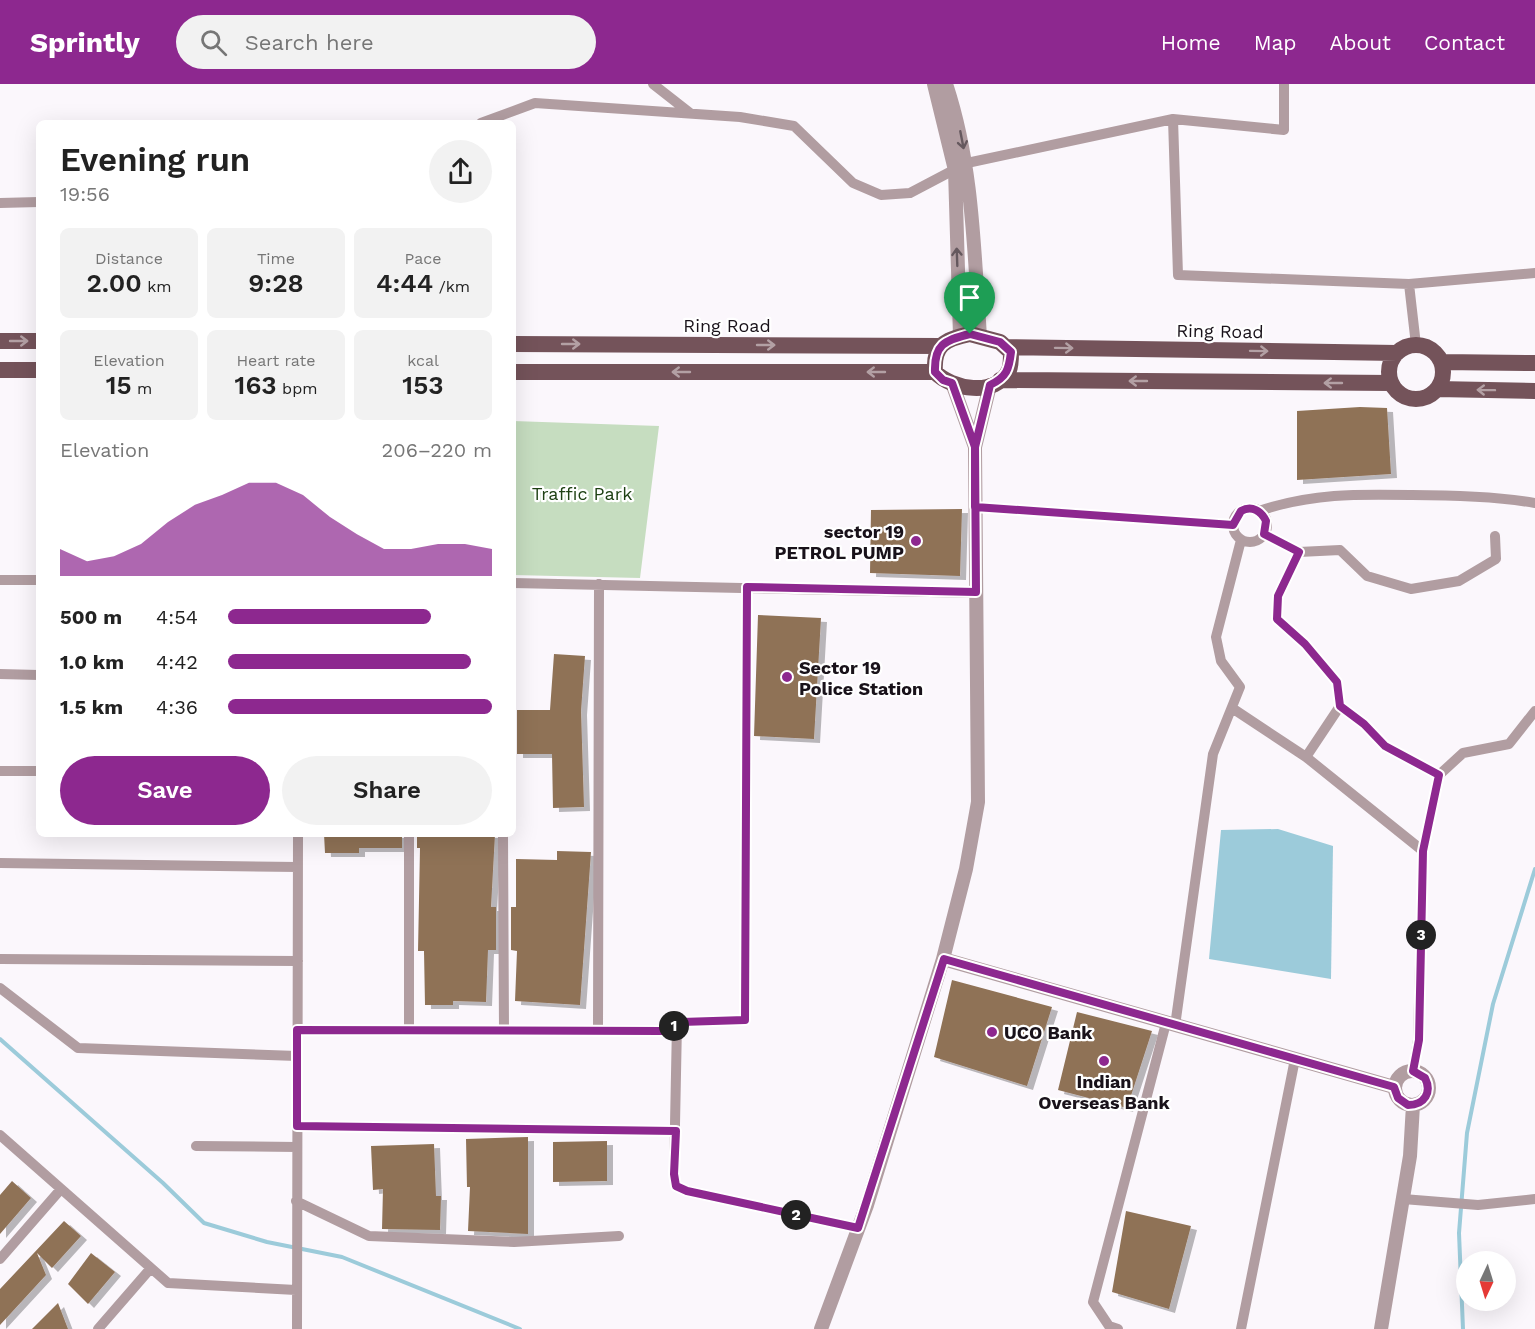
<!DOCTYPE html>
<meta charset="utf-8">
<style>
:root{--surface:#fff;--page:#f2f2f2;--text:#222;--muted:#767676;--accent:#8d288f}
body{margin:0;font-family:"Work Sans",sans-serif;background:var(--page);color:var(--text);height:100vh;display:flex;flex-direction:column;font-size:22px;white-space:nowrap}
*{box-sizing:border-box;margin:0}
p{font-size:20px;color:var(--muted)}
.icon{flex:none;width:33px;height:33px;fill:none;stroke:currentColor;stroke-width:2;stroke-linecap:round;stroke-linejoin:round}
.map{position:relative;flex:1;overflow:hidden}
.details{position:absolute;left:36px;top:36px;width:480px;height:717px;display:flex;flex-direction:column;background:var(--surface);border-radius:9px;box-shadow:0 6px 24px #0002}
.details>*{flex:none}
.needle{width:39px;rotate:184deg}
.tools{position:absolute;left:1456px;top:1167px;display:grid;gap:12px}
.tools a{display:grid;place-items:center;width:60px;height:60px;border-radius:50%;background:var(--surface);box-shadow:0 6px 24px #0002;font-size:30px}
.pin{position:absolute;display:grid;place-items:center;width:51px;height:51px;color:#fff;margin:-62px -26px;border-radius:50% 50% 50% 0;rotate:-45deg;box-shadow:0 0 6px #0007}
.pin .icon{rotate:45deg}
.km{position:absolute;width:30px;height:30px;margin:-15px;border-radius:50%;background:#222;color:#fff;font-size:16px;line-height:30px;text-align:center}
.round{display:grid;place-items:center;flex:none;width:63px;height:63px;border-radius:32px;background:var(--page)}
.overview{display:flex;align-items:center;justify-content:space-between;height:102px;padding:0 24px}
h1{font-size:33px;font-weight:600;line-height:45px}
.metrics{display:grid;grid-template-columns:repeat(3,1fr);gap:9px;height:102px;padding:6px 24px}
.metrics div{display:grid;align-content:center;border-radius:9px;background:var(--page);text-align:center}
.metrics b{font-size:26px;font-weight:600}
.metrics small{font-size:16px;font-weight:400}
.metrics p{font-size:16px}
.chart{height:168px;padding:12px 24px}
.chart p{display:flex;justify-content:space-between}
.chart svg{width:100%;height:108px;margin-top:6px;fill:var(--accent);opacity:.7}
.cta{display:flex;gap:12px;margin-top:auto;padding:12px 24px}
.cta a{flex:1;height:69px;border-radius:36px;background:var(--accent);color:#fff;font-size:24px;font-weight:600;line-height:69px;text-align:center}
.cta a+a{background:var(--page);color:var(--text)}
ul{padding:0 24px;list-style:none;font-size:20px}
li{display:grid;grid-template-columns:96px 72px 1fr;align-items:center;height:45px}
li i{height:15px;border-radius:8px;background:var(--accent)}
header{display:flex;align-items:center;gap:36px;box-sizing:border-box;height:84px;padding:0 30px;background:var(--accent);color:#fff}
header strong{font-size:28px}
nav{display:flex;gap:33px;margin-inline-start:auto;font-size:21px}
.search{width:420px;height:54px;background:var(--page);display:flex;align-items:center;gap:15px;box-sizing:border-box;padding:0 21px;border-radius:33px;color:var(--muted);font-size:22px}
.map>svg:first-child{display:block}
.green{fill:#c6ddc0}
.water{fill:#9ccbda}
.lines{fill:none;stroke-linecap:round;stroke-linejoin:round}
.stream{stroke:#9ccbda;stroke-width:4}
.building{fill:#8f7257;filter:url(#shadow)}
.minor{stroke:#b19da1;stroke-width:10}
.tertiary{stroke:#b19da1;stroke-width:14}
.primary{stroke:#74535a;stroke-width:16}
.oneway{stroke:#65585e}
.oneway2{stroke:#b3a0a4}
.route-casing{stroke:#fff;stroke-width:12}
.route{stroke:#8d288f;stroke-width:8}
.poi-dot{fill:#8d288f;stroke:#fff;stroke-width:2}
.labels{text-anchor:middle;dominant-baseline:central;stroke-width:4.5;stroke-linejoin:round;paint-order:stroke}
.street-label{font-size:18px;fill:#19121a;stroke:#fff}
.park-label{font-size:18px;fill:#1e4113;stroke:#fff}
.poi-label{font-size:18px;font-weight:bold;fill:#19121a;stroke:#fff;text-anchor:start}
</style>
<header>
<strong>Sprintly</strong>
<div class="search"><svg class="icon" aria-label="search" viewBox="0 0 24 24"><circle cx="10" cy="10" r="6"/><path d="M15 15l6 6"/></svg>Search here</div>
<nav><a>Home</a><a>Map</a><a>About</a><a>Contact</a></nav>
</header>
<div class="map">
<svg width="1535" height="1245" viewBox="0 0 1535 1245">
<defs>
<filter id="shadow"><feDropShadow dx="6" dy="4" stdDeviation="0" flood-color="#0004"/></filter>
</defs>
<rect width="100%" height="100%" fill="#fbf7fc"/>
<!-- green -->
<path class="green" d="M513,337L659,342L640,494L513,491Z"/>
<!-- water -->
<path class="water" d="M1278,745L1333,762L1331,895L1209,875L1221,746Z"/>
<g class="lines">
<!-- stream -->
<path class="stream" d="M0,955L163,1099L204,1139L267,1158L342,1173L520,1245
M1463,1245L1459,1149L1467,1049L1493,920L1535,785"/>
</g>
<!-- building -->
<path class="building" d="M1360,323L1387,324L1391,390L1297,396V327Z
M962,425L960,492L870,489L871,426Z
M758,531L821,534L814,655L754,652Z
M554,570L585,572L581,627L584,723L553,724L552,670H517V626H550Z
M324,750H402V764H359V769H325Z
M417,750H495L491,823H496V866H488L486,918L453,917V921H425L424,867H418L420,764H417Z
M557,767L591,768L580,921L515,917L517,867L511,866V823H516V775L557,776Z
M952,896L1052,923L1027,1002L934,973Z
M1077,928L1152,947L1127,1024L1058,1006Z
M528,1053V1150L468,1147L470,1103H467L466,1055Z
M607,1057V1097L553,1098V1058Z
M434,1060L436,1112H441L440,1146L382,1145L383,1105L373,1106L371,1062Z
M12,1097L31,1114L0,1150V1111Z
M1126,1127L1191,1142L1169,1225L1112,1208Z
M64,1137L81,1152L52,1184L37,1169L46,1191L0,1241V1205Z
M91,1169L115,1188L88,1220L68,1200Z
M58,1219L68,1245H32Z"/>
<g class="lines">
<!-- minor -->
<path class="minor" d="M653,0L690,29
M1173,35L1178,191L1409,200L1416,261
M481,39L535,19L740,33L794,42L853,99L881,111L910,109L967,79L1173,35L1284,46V0
M0,119L39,118
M1409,200L1535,189
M975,423L1233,441
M1233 441a17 17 0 1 1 34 0a17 17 0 1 1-34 0Z
M1259,427C1312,409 1357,410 1412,411C1454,411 1494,412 1535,419
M1265,450L1299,468
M1495,452L1496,475L1459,497L1411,505L1367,492L1340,466L1299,468L1278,512L1277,535L1305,560L1337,598L1340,622L1364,640L1385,662L1439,691L1463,669L1509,660L1535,627
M0,496H39
M513,499L976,509
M0,590L39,591
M1232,624L1306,673L1423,767L1439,691
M1306,673L1340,622
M0,687H39
M409,750V947
M503,750L504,947
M0,779L298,783
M0,875L298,877
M0,904L78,964L297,972
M677,940L674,1090L676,1102L687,1107L858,1144
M1175,942L1213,670L1240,603L1221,577L1216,553L1241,456
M297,946L662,947L681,938L745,936L747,503
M598,947L599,500
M1413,987L1418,956L1423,767
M297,1042L676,1047
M0,1051L168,1199L296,1206
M196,1062L297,1063
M1403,1115L1478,1121L1535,1115
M296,1117L369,1152L514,1158L619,1152
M0,1175L61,1105
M98,1245L151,1184
M297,1245L298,750
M1118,1245L1109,1242L1093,1218L1166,939
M1241,1245L1295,975"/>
<!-- tertiary -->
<path class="tertiary" d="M934,0L955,86L960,252
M946,0C973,81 974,167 980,252
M952,299L975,363
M943,875L1394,1003
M1395 1004a17 17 0 1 1 34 0a17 17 0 1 1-34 0Z
M821,1245L867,1121L943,875L966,785L978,718L975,363L990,301
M1381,1245L1410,1072L1413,1021"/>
<!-- primary -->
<path class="primary" d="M970,250L1000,258L1011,268C1011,273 1011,282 1009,286C996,314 951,305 935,288C933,261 945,255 970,250Z
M0,257H39
M513,260L940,262
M1389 288a27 27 0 1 1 54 0a27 27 0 1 1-54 0Z
M1006,263L1397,269
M1441,278L1535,279
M0,286H39
M513,288H935
M1000,296L1391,299
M1437,305L1535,307"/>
</g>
<!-- one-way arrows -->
<defs><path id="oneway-shaft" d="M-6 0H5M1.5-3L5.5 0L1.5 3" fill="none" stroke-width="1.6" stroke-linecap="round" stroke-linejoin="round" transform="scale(1.5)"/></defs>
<g class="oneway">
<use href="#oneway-shaft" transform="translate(962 56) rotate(79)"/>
<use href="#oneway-shaft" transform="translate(957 173) rotate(-92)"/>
</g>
<g class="oneway2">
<use href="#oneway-shaft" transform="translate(19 257)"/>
<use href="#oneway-shaft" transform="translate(571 260)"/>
<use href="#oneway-shaft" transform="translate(766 261)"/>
<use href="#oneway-shaft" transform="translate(1064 264) rotate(1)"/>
<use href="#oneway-shaft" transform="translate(1259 267) rotate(1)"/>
<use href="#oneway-shaft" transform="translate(681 288) rotate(-180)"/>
<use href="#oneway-shaft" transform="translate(876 288) rotate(-180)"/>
<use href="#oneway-shaft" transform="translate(1138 297) rotate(-180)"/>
<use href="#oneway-shaft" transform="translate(1333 299) rotate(-180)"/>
<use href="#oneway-shaft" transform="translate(1486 306) rotate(-179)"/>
</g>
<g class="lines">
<!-- route casing -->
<g class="route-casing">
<path id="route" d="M970,250C944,256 934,261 935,288L943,296L952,299L975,363L976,508L747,503L745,936L681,938L662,947L297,946V1042L676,1047L674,1090L676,1102L687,1107L858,1144L944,875L1394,1003L1398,1014L1408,1021C1425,1021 1432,1008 1425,994L1413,987L1419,956L1423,767L1439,691L1385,662L1364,640L1340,622L1337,598L1305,560L1277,535L1278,512L1299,468L1264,450L1266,437C1261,427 1252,421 1241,427L1233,441L975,423V363L990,301C1007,293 1009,285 1011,268L1000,258L970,250"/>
</g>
<!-- route -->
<use href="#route" class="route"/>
</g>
<!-- markers -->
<g class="poi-dot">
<circle cx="916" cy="457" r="6"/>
<circle cx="787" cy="593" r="6"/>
<circle cx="992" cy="948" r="6"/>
<circle cx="1104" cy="977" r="6"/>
</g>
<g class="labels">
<!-- street labels -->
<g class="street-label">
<text x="727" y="241">Ring Road</text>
<text transform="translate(1220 247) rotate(1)">Ring Road</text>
</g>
<!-- park labels -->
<g class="park-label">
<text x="582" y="409">Traffic Park</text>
</g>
<!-- poi labels -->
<g class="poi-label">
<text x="904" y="447" text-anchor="end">sector 19<tspan x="904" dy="21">PETROL PUMP</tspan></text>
<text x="799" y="583">Sector 19<tspan x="799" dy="21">Police Station</tspan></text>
<text x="1004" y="948">UCO Bank</text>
<text x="1104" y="997" text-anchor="middle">Indian<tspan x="1104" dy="21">Overseas Bank</tspan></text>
</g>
</g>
</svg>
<div class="tools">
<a><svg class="needle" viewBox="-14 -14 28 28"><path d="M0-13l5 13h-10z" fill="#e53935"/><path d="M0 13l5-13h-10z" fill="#767676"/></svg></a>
</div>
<div class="pin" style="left:970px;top:250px;background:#1e9e55"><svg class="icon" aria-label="arrive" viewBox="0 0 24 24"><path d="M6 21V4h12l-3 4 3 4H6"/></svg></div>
<b class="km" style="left:674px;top:942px">1</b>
<b class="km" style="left:796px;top:1131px">2</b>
<b class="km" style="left:1421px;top:851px">3</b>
<section class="details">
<div class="overview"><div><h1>Evening run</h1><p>19:56</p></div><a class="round"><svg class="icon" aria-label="share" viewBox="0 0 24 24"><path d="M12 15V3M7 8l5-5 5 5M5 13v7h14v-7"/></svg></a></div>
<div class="metrics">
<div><p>Distance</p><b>2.00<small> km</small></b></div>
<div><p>Time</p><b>9:28</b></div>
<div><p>Pace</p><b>4:44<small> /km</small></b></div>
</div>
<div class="metrics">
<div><p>Elevation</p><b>15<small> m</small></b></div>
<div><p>Heart rate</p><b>163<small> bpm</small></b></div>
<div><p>kcal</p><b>153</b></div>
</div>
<div class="chart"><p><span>Elevation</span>206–220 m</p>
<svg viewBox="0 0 160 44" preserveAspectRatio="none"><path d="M0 44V33L10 38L20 36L30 31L40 22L50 15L60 11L70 6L80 6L90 11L100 20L110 27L120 33L130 33L140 31L150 31L160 33V44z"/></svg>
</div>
<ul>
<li><b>500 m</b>4:54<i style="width:77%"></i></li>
<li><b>1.0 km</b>4:42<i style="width:92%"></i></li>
<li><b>1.5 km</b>4:36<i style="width:100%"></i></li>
</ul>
<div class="cta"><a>Save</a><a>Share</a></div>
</section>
</div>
